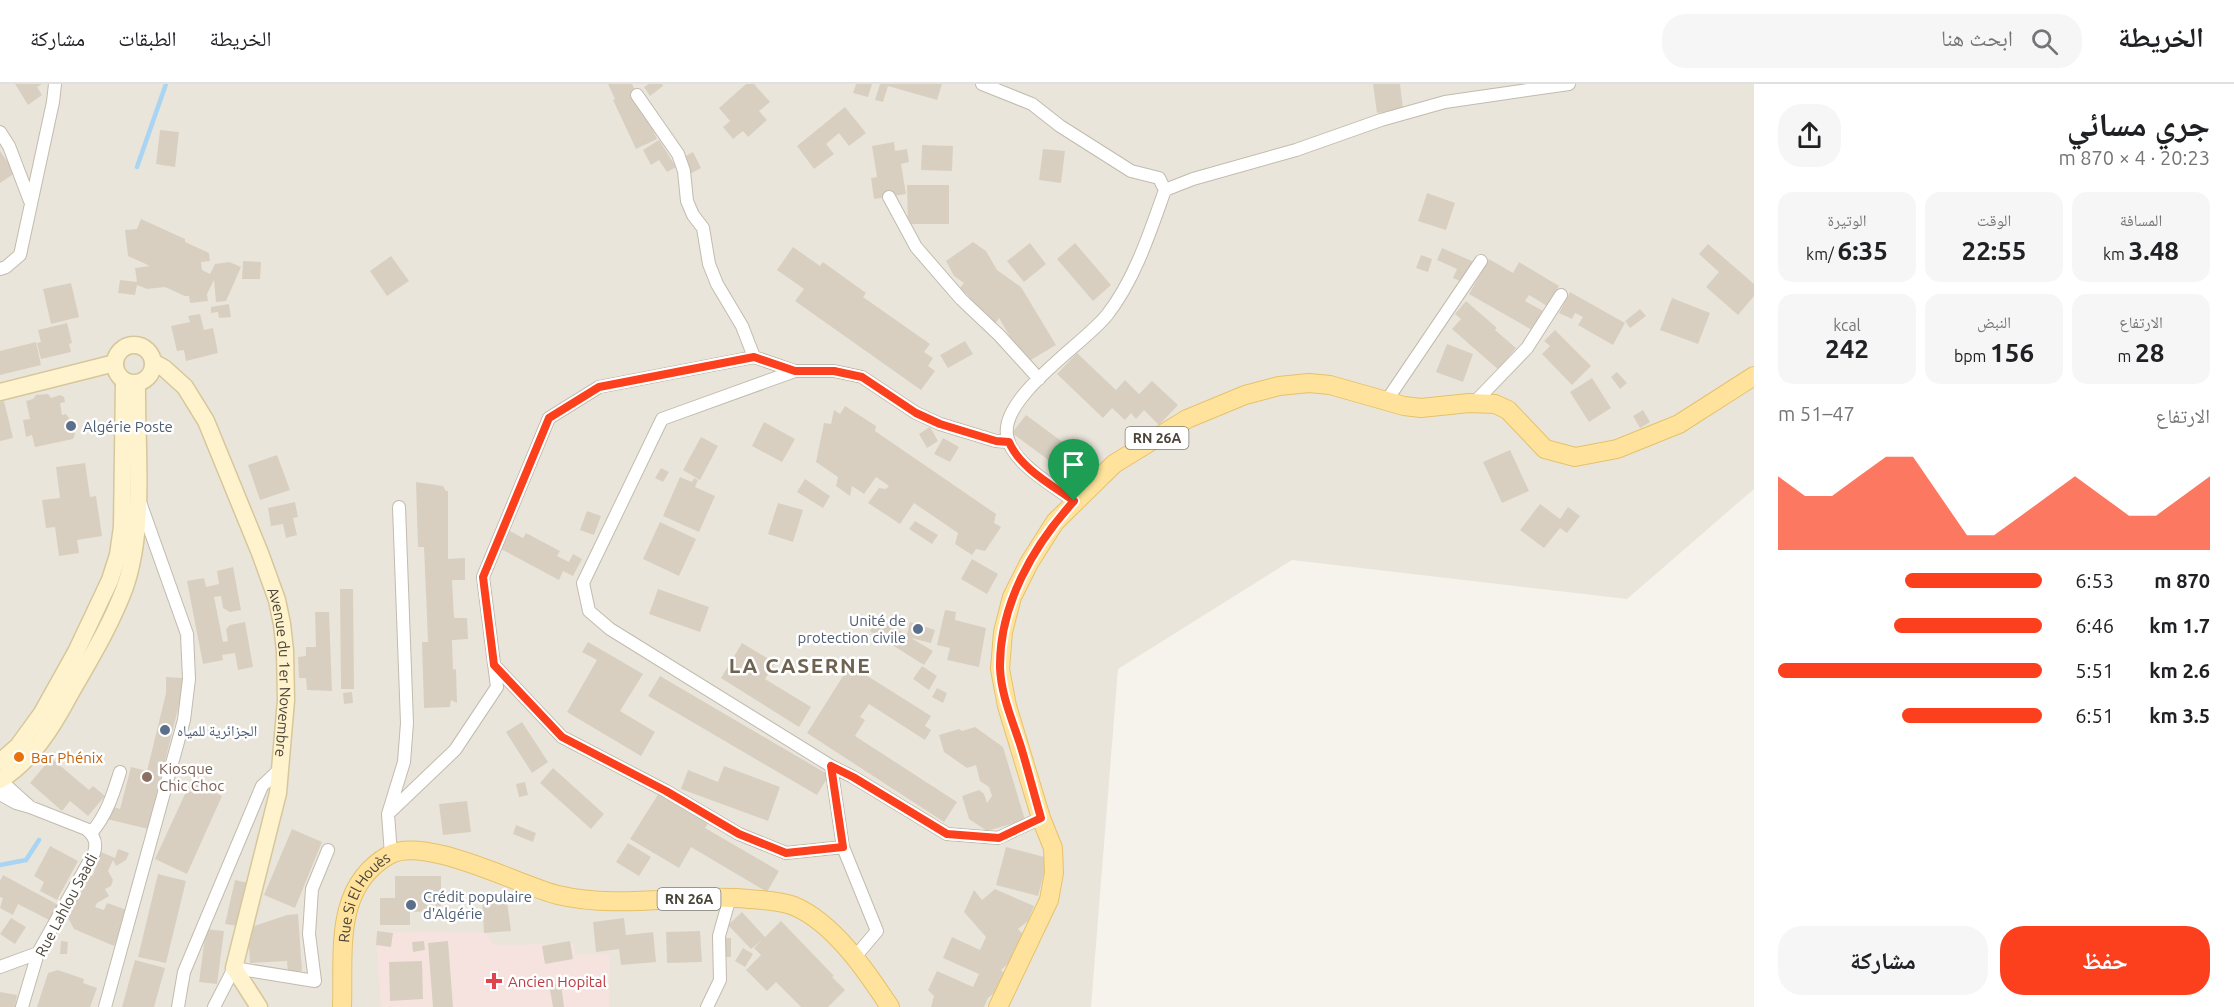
<!DOCTYPE html>
<html lang="ar">
<meta charset="utf-8">
<style>
:root{--surface:#fff;--page:#f6f6f6;--text:#202124;--muted:#757577;--line:#e0e0e0;--accent:#fc3f1d}
body{margin:0;font-family:Ubuntu,"Noto Naskh Arabic",sans-serif;background:var(--page);color:var(--text);direction:rtl;height:100vh;display:flex;flex-direction:column;font-size:22px;white-space:nowrap}
*{box-sizing:border-box;margin:0}
p{font-size:20px;color:var(--muted)}
.icon{flex:none;width:33px;height:33px;fill:none;stroke:currentColor;stroke-width:2;stroke-linecap:round;stroke-linejoin:round}
.map{position:relative;flex:1;overflow:hidden;direction:ltr}
.sheet{display:flex;flex-direction:column;background:var(--surface);width:480px}
.sheet>*{flex:none}
.pin{position:absolute;display:grid;place-items:center;width:51px;height:51px;color:#fff;margin:-62px -26px;border-radius:50% 50% 50% 0;rotate:-45deg;box-shadow:0 0 6px #0007}
.pin .icon{rotate:45deg}
.round{display:grid;place-items:center;flex:none;width:63px;height:63px;border-radius:24px;background:var(--page)}
.summary{display:flex;align-items:center;justify-content:space-between;height:102px;padding:0 24px}
h1{font-size:33px;font-weight:700;line-height:45px}
.stats{display:grid;grid-template-columns:repeat(3,1fr);gap:9px;height:102px;padding:6px 24px}
.stats div{display:grid;align-content:center;border-radius:15px;background:var(--page);text-align:center}
.stats b{font-size:26px;font-weight:700}
.stats small{font-size:16px;font-weight:400}
.stats p{font-size:16px}
.chart{height:168px;padding:12px 24px}
.chart p{display:flex;justify-content:space-between}
.chart svg{width:100%;height:108px;margin-top:6px;fill:var(--accent);opacity:.7}
.cta{display:flex;gap:12px;margin-top:auto;padding:12px 24px}
.cta a{flex:1;height:69px;border-radius:24px;background:var(--accent);color:#fff;font-size:24px;font-weight:700;line-height:69px;text-align:center}
.cta a+a{background:var(--page);color:var(--text)}
ul{padding:0 24px;list-style:none;font-size:20px}
li{display:grid;grid-template-columns:96px 72px 1fr;align-items:center;height:45px}
li i{height:15px;border-radius:8px;background:var(--accent)}
header{display:flex;align-items:center;gap:36px;box-sizing:border-box;height:84px;padding:0 30px;background:var(--surface);border-bottom:2px solid var(--line)}
header strong{font-size:28px}
nav{display:flex;gap:33px;margin-inline-start:auto;font-size:21px}
.search{width:420px;height:54px;background:var(--page);display:flex;align-items:center;gap:15px;box-sizing:border-box;padding:0 21px;border-radius:24px;color:var(--muted);font-size:22px}
main{display:flex;flex:1;min-height:0}
.map>svg:first-child{display:block}
.residential{fill:#eae5da}
.medical{fill:#f6e3e0}
.lines{fill:none;stroke-linecap:round;stroke-linejoin:round}
.stream{stroke:#a9d4f2;stroke-width:4.5}
.building{fill:#d8cfc1}
.street-casing{stroke:#c2bbae;stroke-width:14}
.secondary-casing{stroke:#d6c79b;stroke-width:19}
.primary-casing{stroke:#e6c16a;stroke-width:20}
.street{stroke:#fff;stroke-width:12}
.secondary{stroke:#fff3cd;stroke-width:16}
.primary{stroke:#ffe39c;stroke-width:18}
.route-casing{stroke:#fff;stroke-width:12}
.route{stroke:#fc3f1d;stroke-width:8}
.service-dot{fill:#5c6f8a;stroke:#fff;stroke-width:2}
.food-dot{fill:#e8710a;stroke:#fff;stroke-width:2}
.education-dot{fill:#8d6e63;stroke:#fff;stroke-width:2}
.health-dot{fill:#e0444e;stroke:#fff;stroke-width:2}
.labels{text-anchor:middle;dominant-baseline:central;stroke-width:5;stroke-linejoin:round;paint-order:stroke}
.shield{fill:#fff;stroke:#817c74;stroke-width:1.5}
.shield-label{font-size:14px;font-weight:bold;fill:#4b4439}
.service-label{font-size:15px;fill:#4e5e75;stroke:#fff;text-anchor:start}
.street-label{font-size:15px;fill:#4b4439;stroke:#fff}
.food-label{font-size:15px;fill:#c56008;stroke:#fff;text-anchor:start}
.education-label{font-size:15px;fill:#785e54;stroke:#fff;text-anchor:start}
.health-label{font-size:15px;fill:#be3a42;stroke:#fff;text-anchor:start}
.district-label{font-size:21px;font-weight:bold;letter-spacing:1.5px;fill:#6e6250;stroke:#fff}
</style>
<header>
<strong>الخريطة</strong>
<div class="search"><svg class="icon" aria-label="search" viewBox="0 0 24 24"><circle cx="10" cy="10" r="6"/><path d="M15 15l6 6"/></svg>ابحث هنا</div>
<nav><a>الخريطة</a><a>الطبقات</a><a>مشاركة</a></nav>
</header>
<main>
<section class="sheet">
<div class="summary"><div><h1>جري مسائي</h1><p>20:23 · 4 × 870 m</p></div><a class="round"><svg class="icon" aria-label="share" viewBox="0 0 24 24"><path d="M12 15V3M7 8l5-5 5 5M5 13v7h14v-7"/></svg></a></div>
<div class="stats">
<div><p>المسافة</p><b>3.48<small> km</small></b></div>
<div><p>الوقت</p><b>22:55</b></div>
<div><p>الوتيرة</p><b>6:35<small> /km</small></b></div>
</div>
<div class="stats">
<div><p>الارتفاع</p><b>28<small> m</small></b></div>
<div><p>النبض</p><b>156<small> bpm</small></b></div>
<div><p>kcal</p><b>242</b></div>
</div>
<div class="chart"><p><span>الارتفاع</span>47–51 m</p>
<svg viewBox="0 0 160 44" preserveAspectRatio="none"><path d="M0 44V14L10 22L20 22L30 14L40 6L50 6L60 22L70 38L80 38L90 30L100 22L110 14L120 22L130 30L140 30L150 22L160 14V44z"/></svg>
</div>
<ul>
<li><b>870 m</b>6:53<i style="width:52%"></i></li>
<li><b>1.7 km</b>6:46<i style="width:56%"></i></li>
<li><b>2.6 km</b>5:51<i style="width:100%"></i></li>
<li><b>3.5 km</b>6:51<i style="width:53%"></i></li>
</ul>
<div class="cta"><a>حفظ</a><a>مشاركة</a></div>
</section>
<div class="map">
<svg width="1754" height="923" viewBox="0 0 1754 923">
<rect width="100%" height="100%" fill="#f6f3ec"/>
<!-- residential -->
<path class="residential" d="M0,0H1754V405L1627,515L1292,476L1118,585L1091,923H0Z"/>
<!-- medical -->
<path class="medical" d="M376,848H474L485,849L491,855L493,861L574,860L575,871L610,870L609,923H381Z"/>
<g class="lines">
<!-- stream -->
<path class="stream" d="M137,83L166,0
M0,781L26,776L39,756"/>
</g>
<!-- building -->
<path class="building" d="M15,0H42L37,3L42,11L28,21Z
M608,0H632L657,55L636,65L613,16L615,15Z
M649,0H662L663,2L650,12L644,3Z
M746,0H754L770,18L759,27L767,36L748,53L743,47L733,55L723,43L730,37L719,24Z
M856,0H872L868,13L853,9Z
M880,0H942L937,16L888,2L883,18L875,16Z
M1373,0H1400L1403,25L1377,29Z
M845,23L866,49L849,62L839,49L826,60L834,70L814,85L797,62Z
M160,46L179,48L175,83L156,80Z
M659,56L676,83L667,88L659,76L651,81L643,66Z
M894,58L895,67L907,65L909,78L901,80L906,110L874,115L871,94L877,93L872,62Z
M922,61L953,62L952,87L921,86Z
M1043,65L1065,67L1061,99L1039,96Z
M0,67L15,89L0,99Z
M693,68L701,84L688,91L680,75Z
M907,101H949V140H908Z
M1427,109L1455,119L1446,146L1418,137Z
M141,135L185,155V158L209,169L210,177L201,178L202,186L210,190L215,180L229,178L241,183L226,217L216,218L214,196L207,210L208,217L190,219L189,212H185L165,203L147,205L137,201L135,211L118,209L120,196L137,198L135,184L150,182L128,172L125,146L137,145Z
M973,158L986,167L997,186L1021,203L1056,261L1029,277L1019,268L999,234L994,242L982,234L968,211L959,205L964,199L954,192L946,177Z
M1030,159L1046,180L1024,198L1007,177Z
M1075,159L1111,201L1093,217L1057,175Z
M1708,160L1754,200V212L1738,231L1706,203L1719,188L1699,170Z
M793,163L820,182L823,178L866,209L863,213L930,260L924,268L933,274L928,282L935,287L921,306L795,217L804,205L777,186Z
M1442,164L1474,178L1465,199L1453,194L1457,185L1437,176Z
M1421,171L1432,175L1428,188L1416,184Z
M391,172L409,197L387,212L370,187Z
M1489,175L1513,189L1519,178L1559,202L1547,222L1529,211L1525,217L1543,227L1532,246L1469,210Z
M243,177L261,178L260,195H242Z
M71,199L79,233L51,240L43,205Z
M1570,208L1625,239L1613,261L1578,241L1583,233L1575,229L1572,235L1559,229Z
M1672,214L1710,229L1698,260L1660,246Z
M1466,217L1497,244L1495,246L1516,264L1505,277L1507,279L1500,287L1452,245L1461,235L1455,230Z
M229,220L231,233L219,234L218,228L211,229V223Z
M1640,225L1646,232L1630,244L1625,237Z
M200,230L204,246L213,244L218,269L186,277L184,266L177,267L171,242L190,238L188,232Z
M67,239L72,259L69,260L71,268L41,275L37,259L41,258L38,246Z
M1555,246L1591,282L1572,301L1542,270L1550,262L1544,257Z
M965,257L973,270L948,284L940,271Z
M36,258L41,281L0,291V267Z
M1447,260L1473,270L1463,298L1436,288Z
M1077,269L1116,306L1125,296L1139,310L1152,297L1178,321L1159,341L1144,326L1136,335L1131,329L1125,336L1112,324L1103,334L1057,290Z
M1617,288L1627,299L1620,305L1611,293Z
M1592,294L1611,324L1589,338L1570,308Z
M48,310L51,314L60,311L64,313L65,318L60,319L62,331L66,330L69,334L71,344L75,350L73,355L35,363L32,351L26,353L23,336L30,335L26,317L33,315L36,311Z
M4,317L13,354L0,357V318Z
M845,322L876,342L875,347L996,430L994,439L1001,443L985,467L976,465L972,471L955,460L958,449L914,419L900,440L868,419L879,404L886,405L889,402L876,393L864,410L852,402L850,412L836,402L838,393L816,378L824,339L831,340L834,326L840,330Z
M1643,326L1650,338L1640,344L1633,332Z
M1026,331L1072,365L1058,383L1012,349Z
M764,338L795,355L782,378L752,362Z
M930,343L938,357L927,364L919,350Z
M701,353L718,362L700,396L683,386Z
M943,354L959,363L950,378L934,370Z
M1510,366L1529,407L1502,419L1483,378Z
M277,371L290,406L260,416L248,381Z
M85,379L90,413L96,412L102,452L77,456L79,469L59,472L55,443L46,444L42,416L60,414L56,383Z
M661,384L669,388L663,398L655,394Z
M680,393L692,398L694,394L698,396L695,403L715,412L699,448L663,432Z
M805,395L830,412L823,424L797,408Z
M416,398L443,402L446,407H448V475L465,474V496H452L454,534H467L468,555L452,556L453,586L456,585L457,619L451,616L450,623L424,624L422,558H428L424,463H418Z
M295,418L298,433L293,434L297,451L286,454L283,440L271,442L268,424Z
M778,419L803,426L793,458L768,450Z
M1540,420L1560,435L1568,423L1580,432L1567,449L1560,444L1544,464L1520,446Z
M587,427L601,432L594,451L580,446Z
M915,437L938,451L932,460L909,445Z
M660,438L696,455L679,492L643,475Z
M510,447L523,454L526,449L560,467L557,472L569,478L573,470L582,475L573,492L563,487L559,496L501,465Z
M972,475L998,490L987,510L961,495Z
M233,483L241,526L230,528L223,524L221,512L214,513L223,558L228,557L226,545L230,541L245,538L253,583L238,586L235,569L222,571L223,576L203,580L187,497L204,494L206,503L219,500L217,487Z
M340,505H353L354,605H341Z
M658,505L709,523L700,548L649,530Z
M945,526L956,528L955,536L986,544L979,583L947,576L950,564L937,561Z
M315,528H329L332,607L307,606L306,594H299L298,573L306,572V563H316Z
M879,533L907,551L910,538L935,546L931,559L911,554L933,567L924,581L870,547Z
M588,558L643,590L620,627L655,648L641,672L567,628L597,576L582,568Z
M742,559L775,579L765,595L811,623L799,643L721,594Z
M850,581L931,632L925,642L931,646L925,656L869,620L860,633L865,636L855,652L957,718L944,738L807,649Z
M922,582L937,592L929,606L913,595Z
M660,592L829,691L817,711L648,612Z
M166,593L182,594V609L148,745L107,735L110,722L120,725L131,683L147,687L166,609Z
M937,604L947,609L943,619L932,613Z
M352,608L353,619L344,620L343,609Z
M522,638L548,678L532,689L506,648Z
M975,643L1003,663L1025,736L987,747L969,735L962,712L979,706L984,710L987,719L992,712L989,703L980,697L976,681L967,684L944,668L939,651L959,645L962,647Z
M51,674L89,706L93,702L105,712L88,732L70,717L62,727L30,699Z
M724,682L780,703L768,737L681,705L688,686L718,698Z
M553,684L604,730L591,745L540,699Z
M191,697L222,712L187,790L155,775Z
M525,698L528,711L519,713L516,700Z
M659,709L709,738L705,744L779,787L767,808L691,763L679,784L630,755Z
M467,717L471,748L443,751L439,720Z
M516,741L536,749L533,758L513,750Z
M292,745L322,758L295,824L264,811Z
M628,759L651,773L639,792L616,778Z
M50,762L78,777L57,816L40,807L44,798L34,792Z
M1006,763L1048,774L1038,812L996,801Z
M118,765L129,769L126,776L116,782L113,776L108,787L113,796L111,802L105,805L109,812L97,819L95,823L104,826L107,819L127,826L114,862L74,845L67,832L72,818L79,814L86,795L93,791L101,768L115,774Z
M158,790L186,797L166,879L138,873Z
M3,791L62,823L53,838L18,820L13,831L0,824L3,814L0,813V797Z
M395,792H441V827L410,828V841H380V814H395Z
M235,796L248,799L238,842L225,840Z
M995,805L1034,822L1028,837L1018,845L1023,850L1010,878L1001,886L1006,891L1000,904L988,914L984,923H931L934,912L928,906L937,887L973,903L979,890L943,874L952,853L980,866L986,853L964,828L974,806L982,816Z
M498,814V819L507,818L511,847L484,849L482,815Z
M742,828L765,853L781,837L834,892L832,893L845,906L828,923H801L776,898L767,907L746,886L761,871L754,864L762,856L751,865L728,841Z
M298,830L302,887L288,888L287,877L250,879L248,844L287,831Z
M11,834L26,843L15,860L0,850Z
M624,834L626,851L653,848L656,878L621,881L619,865L596,868L593,838Z
M206,845L224,847L217,900L199,898Z
M377,847L393,849L391,863L376,861Z
M700,847L702,878L667,879L666,848Z
M719,854H731V873H719Z
M61,857L68,858L67,870H60Z
M424,857L425,866L413,868L412,858Z
M448,857L453,923H433L428,859Z
M570,857L573,875L545,880L542,862Z
M743,864L753,870L745,883L735,877Z
M135,876L165,884L154,923H122Z
M422,877L423,915L390,917L389,878Z
M58,886L84,895L83,899L97,904L90,923H37L48,889Z
M561,899L564,923H553L549,901Z
M0,908L17,911L15,923H0Z"/>
<g class="lines">
<!-- street casing -->
<g class="street-casing">
<path id="street" d="M982,0L1032,20L1060,42L1131,87L1159,94L1165,106L1193,95L1296,66L1381,36L1445,18L1569,0
M637,11L678,70L684,87L687,117L693,131L703,144L709,180L717,200L742,242L754,273
M0,48L9,62L30,117
M889,113L916,163L961,215L1000,252L1039,295
M0,185L6,183L20,171L53,18L55,0
M795,287L662,335L583,499L589,527L610,545L831,682L853,693L947,750L998,754L1041,734
M1387,316L1481,177
M1474,319L1527,264L1561,211
M1074,417C1054,402 1010,378 1007,351C1001,312 1085,259 1107,231C1135,195 1150,148 1165,106
M494,581L562,653L666,707L739,750L786,769L843,763
M831,682L843,763L877,847L855,873
M0,696L29,722
M0,710L16,719L30,723L86,745C95,752 97,759 94,769L38,869L22,923
M388,730L455,666L497,603L483,493L549,334L599,303L754,273L795,287H834L862,293L916,329L940,340L996,357L1009,358
M91,749C107,731 113,710 120,688
M391,770L388,730L404,678L407,639L399,423
M0,883L38,869
M105,923L184,636L189,595L187,550L140,418
M178,923L184,888L262,702L279,686
M214,923L234,884L315,897L309,850L312,805L328,766
M707,923L720,896L719,852L730,813"/>
</g>
<!-- secondary casing -->
<g class="secondary-casing">
<g id="secondary">
<circle cx="134" cy="280" r="19"/>
<path id="s1" d="M153,278L164,284L185,303L206,337L260,469L277,516L282,540L285,567L286,616L278,709L234,884L259,923"/>
<path d="M0,308L115,279"/>
<path d="M0,678L18,662L42,629L76,568L110,496L118,471L122,443L124,297"/>
<path d="M0,696C31,678 53,642 69,612C89,577 111,541 125,503C146,442 136,363 137,299"/>
</g>
</g>
<!-- primary casing -->
<g class="primary-casing">
<g id="primary">
<path id="s2" d="M342,923C344,868 333,803 389,771C425,751 518,801 558,811C621,826 686,809 749,815C763,816 780,817 794,822C834,839 867,888 890,923"/>
<path d="M998,923L1049,816L1054,789L1053,764L1041,734L1007,622L1000,585L1003,548L1012,513L1029,479L1055,438L1114,380L1187,335L1245,311L1279,302L1309,299L1330,301L1404,322L1421,324L1469,319L1495,320L1508,326L1545,365L1575,373L1617,365L1679,340L1754,292"/>
</g>
</g>
<!-- street -->
<use href="#street" class="street"/>
<!-- secondary -->
<use href="#secondary" class="secondary"/>
<!-- primary -->
<use href="#primary" class="primary"/>
</g>
<g class="lines">
<!-- route casing -->
<g class="route-casing">
<path id="route" d="M754,273L795,287H834L862,293L916,329L940,340L996,357L1009,358C1020,384 1052,401 1074,417C1033,462 999,521 1000,584C1001,611 1013,638 1021,663C1028,686 1034,710 1041,734L999,754L947,750L853,693L831,682L843,763L786,769L739,750L666,707L562,653L494,581L483,493L549,334L599,303Z"/>
</g>
<!-- route -->
<use href="#route" class="route"/>
</g>
<!-- markers -->
<g class="service-dot">
<circle cx="71" cy="342" r="6"/>
<circle cx="918" cy="545" r="6"/>
<circle cx="165" cy="646" r="6"/>
<circle cx="411" cy="821" r="6"/>
</g>
<circle class="food-dot" cx="19" cy="673" r="6"/>
<circle class="education-dot" cx="147" cy="693" r="6"/>
<path class="health-dot" d="M491 888h6v6h6v6h-6v6h-6v-6h-6v-6h6z"/>
<g class="labels">
<!-- shield labels -->
<g class="shield">
<rect x="1125.5" y="343" width="63" height="22" rx="4.5"/>
<rect x="657.5" y="804" width="63" height="22" rx="4.5"/>
</g>
<g class="shield-label">
<text x="1157" y="354">RN 26A</text>
<text x="689" y="815">RN 26A</text>
</g>
<!-- service labels -->
<g class="service-label">
<text x="83" y="342">Algérie Poste</text>
<text x="906" y="536" text-anchor="end">Unité de<tspan x="906" dy="17">protection civile</tspan></text>
<text x="177" y="646">الجزائرية للمياه</text>
<text x="423" y="812">Crédit populaire<tspan x="423" dy="17">d'Algérie</tspan></text>
</g>
<!-- street labels -->
<g class="street-label">
<text stroke="none"><textPath href="#s1" startOffset="346">Avenue du 1er Novembre</textPath></text>
<text stroke="none"><textPath href="#s2" startOffset="116">Rue Si El Houès</textPath></text>
<text transform="translate(66 821) rotate(-62)">Rue Lahlou Saadi</text>
</g>
<!-- food labels -->
<g class="food-label">
<text x="31" y="673">Bar Phénix</text>
</g>
<!-- education labels -->
<g class="education-label">
<text x="159" y="684">Kiosque<tspan x="159" dy="17">Chic Choc</tspan></text>
</g>
<!-- health labels -->
<g class="health-label">
<text x="508" y="897">Ancien Hopital</text>
</g>
<!-- district labels -->
<g class="district-label">
<text x="800" y="581">LA CASERNE</text>
</g>
</g>
</svg>
<div class="pin" style="left:1074px;top:417px;background:#1e9e55"><svg class="icon" aria-label="arrive" viewBox="0 0 24 24"><path d="M6 21V4h12l-3 4 3 4H6"/></svg></div>
</div>
</main>
